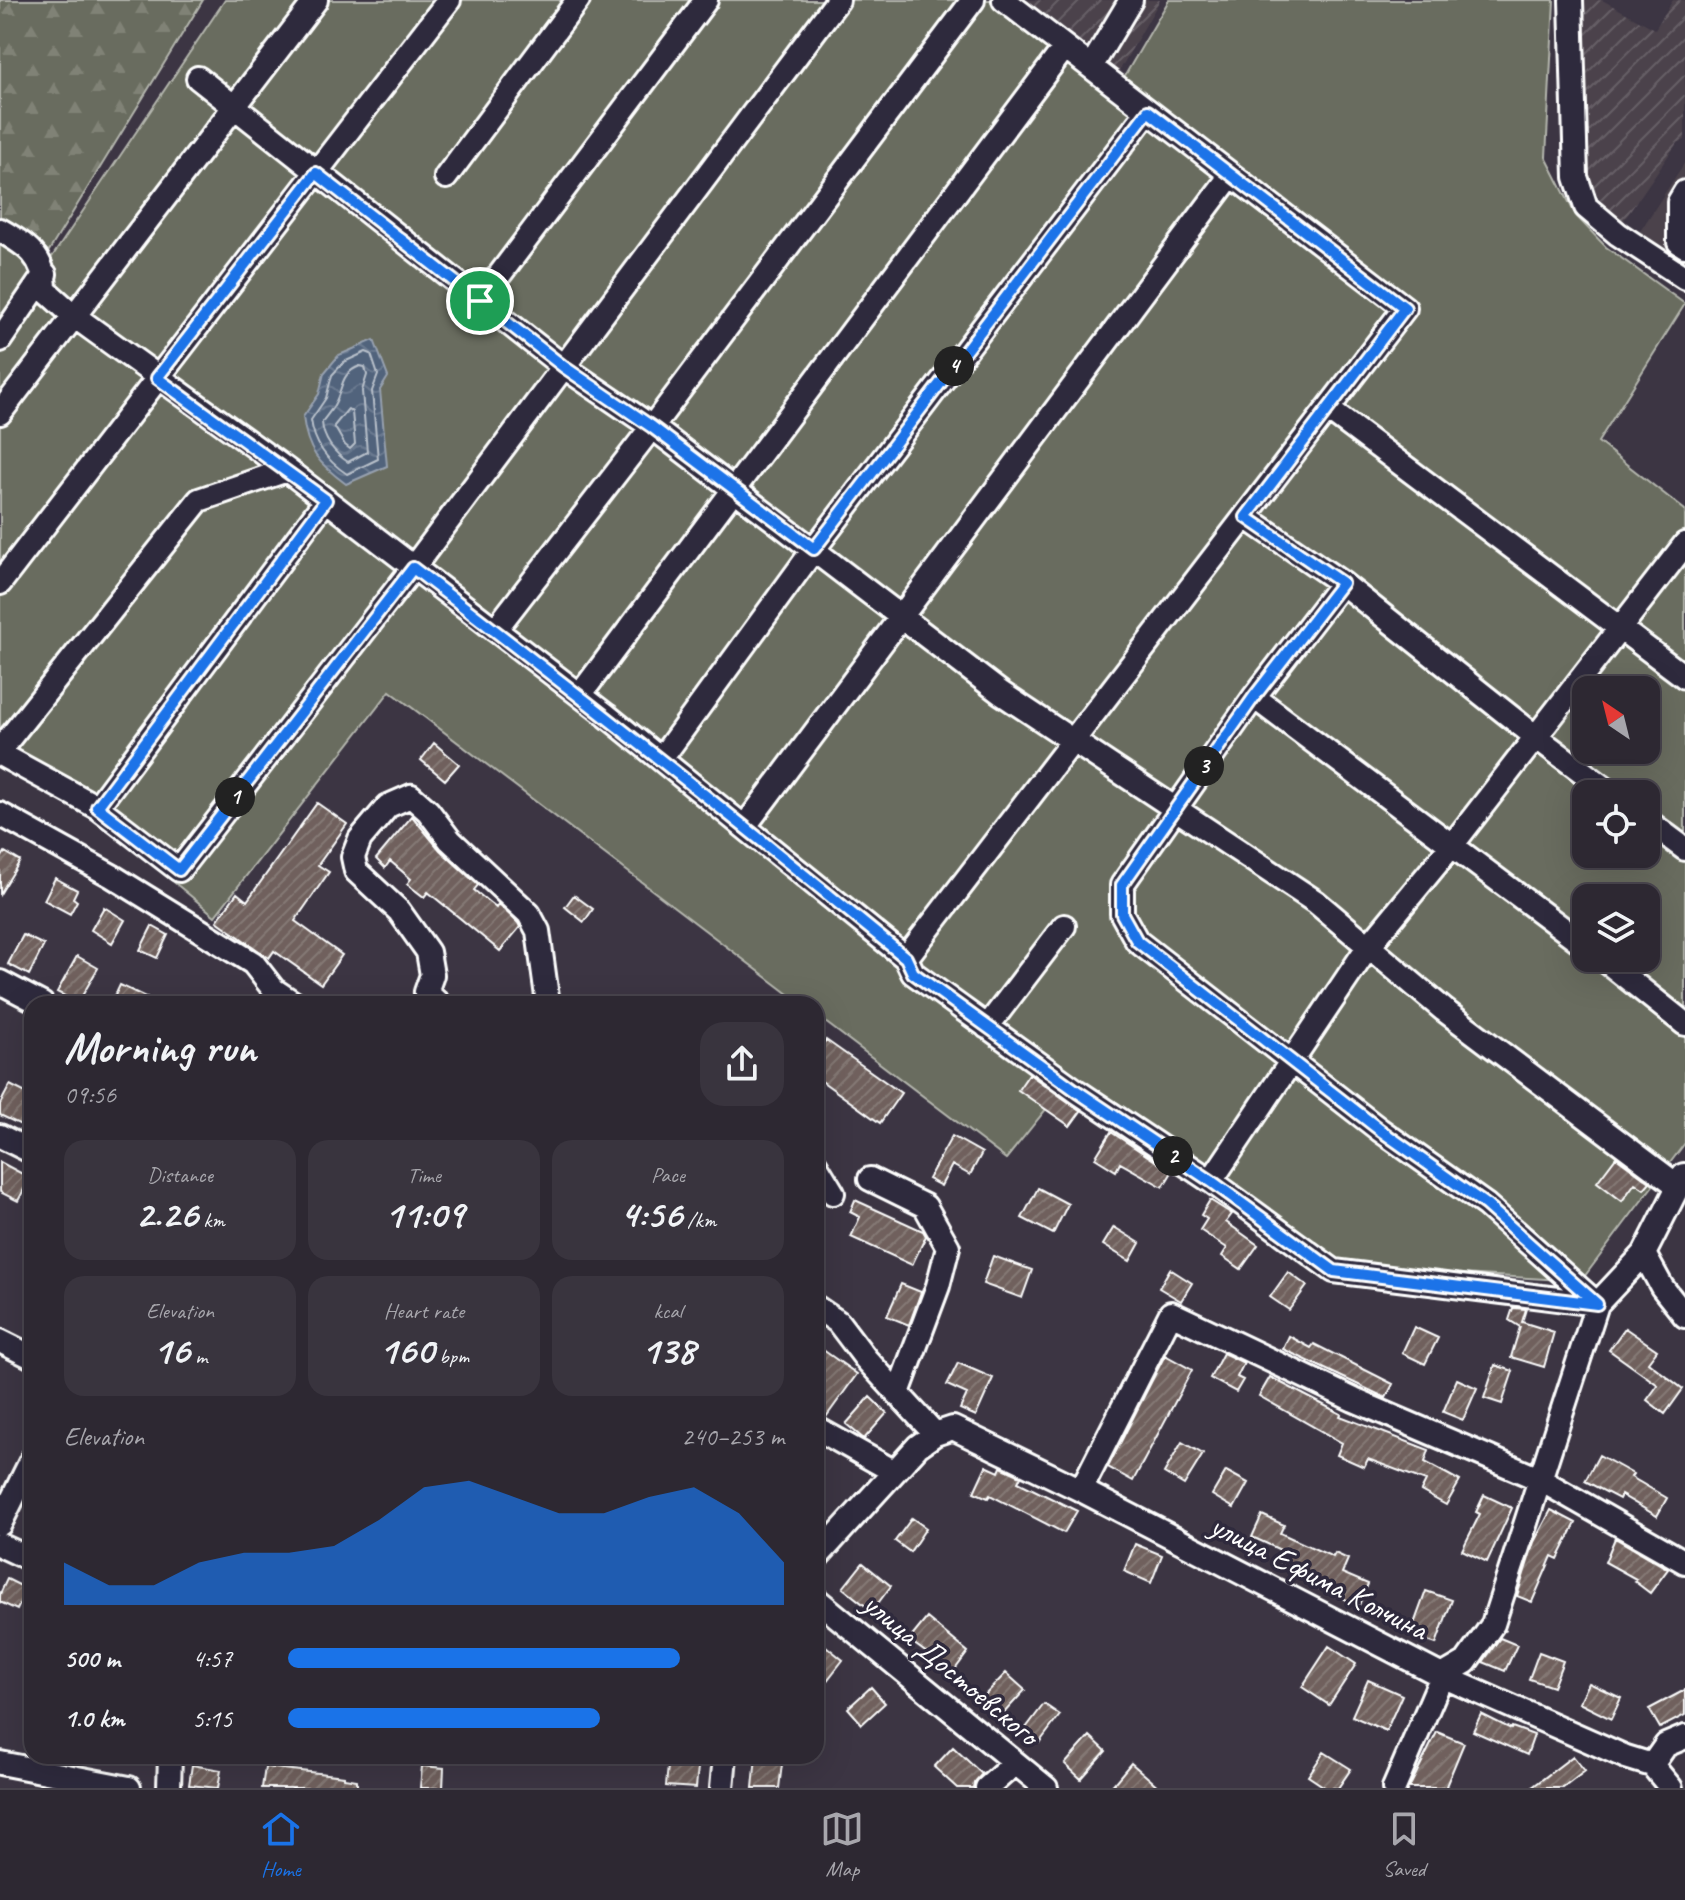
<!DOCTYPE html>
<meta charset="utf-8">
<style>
:root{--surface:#2d2832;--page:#39343e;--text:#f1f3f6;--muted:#a7a6ac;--line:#48444d;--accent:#1a73e8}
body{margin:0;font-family:Caveat,sans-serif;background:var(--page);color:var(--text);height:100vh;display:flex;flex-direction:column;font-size:30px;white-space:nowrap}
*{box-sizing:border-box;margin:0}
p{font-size:26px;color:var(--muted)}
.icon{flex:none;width:44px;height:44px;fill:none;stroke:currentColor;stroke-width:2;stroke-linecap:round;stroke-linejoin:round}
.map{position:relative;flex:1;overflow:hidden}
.details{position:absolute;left:24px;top:996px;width:800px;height:768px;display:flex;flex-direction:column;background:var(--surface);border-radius:24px;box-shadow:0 8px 32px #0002,0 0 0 2px var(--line)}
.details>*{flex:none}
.needle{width:52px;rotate:325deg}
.controls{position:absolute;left:1572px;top:676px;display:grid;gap:16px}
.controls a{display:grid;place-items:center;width:88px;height:88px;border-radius:16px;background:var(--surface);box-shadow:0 8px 32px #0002,0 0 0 2px var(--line);font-size:40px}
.pin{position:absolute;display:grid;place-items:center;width:68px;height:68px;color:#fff;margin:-34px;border:4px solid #fff;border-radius:50%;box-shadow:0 2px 8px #0007}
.km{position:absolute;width:40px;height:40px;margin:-20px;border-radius:50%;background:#222;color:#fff;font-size:22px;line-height:40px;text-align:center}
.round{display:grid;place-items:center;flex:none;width:84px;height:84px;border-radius:24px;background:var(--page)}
.summary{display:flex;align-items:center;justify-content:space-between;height:136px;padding:0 40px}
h1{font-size:44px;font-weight:800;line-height:60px}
.metrics{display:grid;grid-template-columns:repeat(3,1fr);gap:12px;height:136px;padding:8px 40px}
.metrics div{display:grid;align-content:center;border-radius:20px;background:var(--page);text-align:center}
.metrics b{font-size:40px;font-weight:800}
.metrics small{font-size:22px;font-weight:400}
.metrics p{font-size:22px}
.chart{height:224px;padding:16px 40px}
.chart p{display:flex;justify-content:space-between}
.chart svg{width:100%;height:144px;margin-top:8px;fill:var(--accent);opacity:.7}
ul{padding:0 40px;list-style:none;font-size:26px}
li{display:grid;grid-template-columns:128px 96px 1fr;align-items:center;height:60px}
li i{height:20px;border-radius:10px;background:var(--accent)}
.tabs{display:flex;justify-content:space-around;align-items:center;height:112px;border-top:2px solid var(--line);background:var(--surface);font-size:22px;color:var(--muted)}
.tabs a{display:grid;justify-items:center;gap:4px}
.tabs .current{color:var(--accent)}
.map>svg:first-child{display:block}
.built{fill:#4b424b}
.industrial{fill:url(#industrial-furrows)}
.green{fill:#696c5e;stroke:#b4b6ae;stroke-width:2;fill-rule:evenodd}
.forest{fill:url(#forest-firs);stroke:#b4b6ae;stroke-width:2}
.water{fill:url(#water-waves);stroke:#97a1b0;stroke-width:2}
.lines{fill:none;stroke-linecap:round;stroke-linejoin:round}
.shore{stroke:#b9c1cb;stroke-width:2}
.building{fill:url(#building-hatch);stroke:#fff;stroke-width:2}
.minor-casing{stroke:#fff;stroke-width:28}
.minor{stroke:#2f2a3d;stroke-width:22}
.route-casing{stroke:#fff;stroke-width:16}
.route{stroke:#1a73e8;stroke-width:10}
.labels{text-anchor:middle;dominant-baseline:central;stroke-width:7;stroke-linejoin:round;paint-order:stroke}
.street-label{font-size:32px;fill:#fff;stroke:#2f2a3d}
</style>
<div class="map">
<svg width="1685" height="1788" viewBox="0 0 1685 1788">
<defs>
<pattern id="industrial-furrows" width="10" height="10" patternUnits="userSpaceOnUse" patternTransform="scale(2)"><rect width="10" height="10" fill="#4b424b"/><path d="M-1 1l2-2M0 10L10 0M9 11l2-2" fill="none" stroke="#665e66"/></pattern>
<pattern id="forest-firs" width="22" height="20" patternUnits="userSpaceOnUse" patternTransform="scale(2)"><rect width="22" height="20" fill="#696c5e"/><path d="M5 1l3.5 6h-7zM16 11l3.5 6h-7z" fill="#808276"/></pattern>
<pattern id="water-waves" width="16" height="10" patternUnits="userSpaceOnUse" patternTransform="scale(2)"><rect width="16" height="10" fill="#51637c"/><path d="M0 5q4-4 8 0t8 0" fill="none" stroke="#6b7a90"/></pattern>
<pattern id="building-hatch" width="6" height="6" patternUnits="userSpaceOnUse" patternTransform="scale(2)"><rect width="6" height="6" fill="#6f615d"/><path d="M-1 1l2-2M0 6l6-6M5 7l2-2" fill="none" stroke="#857975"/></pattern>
</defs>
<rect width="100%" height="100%" fill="#3c3543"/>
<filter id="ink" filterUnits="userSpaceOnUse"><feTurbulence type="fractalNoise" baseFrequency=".0125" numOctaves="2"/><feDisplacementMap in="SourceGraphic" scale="16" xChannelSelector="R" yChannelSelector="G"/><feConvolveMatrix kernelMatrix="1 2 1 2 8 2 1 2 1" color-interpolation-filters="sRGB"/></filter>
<g filter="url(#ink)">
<!-- built -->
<path class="built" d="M1685,162V262L1639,233Z"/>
<!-- industrial -->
<path class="industrial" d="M1024,0H1160L1117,75Z
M1582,0H1602L1655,29L1673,0H1685V140L1677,143L1622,223L1605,209L1589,178Z"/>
<!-- green -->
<path class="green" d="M225,0H1014L1120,84L1169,0H1554L1546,157L1576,216L1606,247L1685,304L1598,442L1685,510V1143L1581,1281L1322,1266L1071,1078L1006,1159L816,1015V1004H802L390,691L215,916L89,812L0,766V226L52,257ZM1586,690H1646V750H1586ZM1586,794H1646V854H1586ZM1586,898H1646V958H1586Z"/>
<!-- forest -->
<path class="forest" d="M0,0H203L49,251L0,221Z"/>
<!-- water -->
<path class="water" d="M374,340L388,377L380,390L387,466L346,484C319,464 307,451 303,417L319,394L324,373L339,355Z"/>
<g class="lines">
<!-- shore -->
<path class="shore" d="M366,352L371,354L378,375L372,391L378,459L347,474C327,461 314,444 311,420L326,398L332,375L344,362Z
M360,366L365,367L367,375L362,391L367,452L348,462C334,453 323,439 322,422C326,416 331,411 334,405C344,388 339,374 360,366Z
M348,409L352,412L355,444L350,449L345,445L334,426Z"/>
</g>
<!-- building -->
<path class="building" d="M434,743L459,764L445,780L421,760Z
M317,803L347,824L318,865L329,872L295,921L342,955L321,984L274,951L269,958L217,921L237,893L247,901Z
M412,816L440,850L478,885L474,890L496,908L498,904L518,923L520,927L500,951L428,892L424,897L407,884L411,879L390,861L385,868L376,859Z
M5,852L20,861L0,894V860Z
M55,878L77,890L73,898L77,901L70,914L44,900Z
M574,895L593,909L584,922L565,907Z
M104,907L125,920L112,943L91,930Z
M152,926L168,935L157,958L140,950Z
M23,935L44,945L29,975L8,964Z
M77,956L98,968L78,1003L57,992Z
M120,985L160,1004H111Z
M826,1040L901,1093L880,1123L816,1077V1054Z
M1029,1074L1081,1111L1070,1126L1018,1090Z
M10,1085L32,1096V1104L21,1125L0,1115V1104Z
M1111,1132L1172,1172L1163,1187L1120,1163L1116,1171L1095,1158Z
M952,1136L982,1153L970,1175L952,1165L941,1186L928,1179Z
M1616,1157L1650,1182L1644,1189L1635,1183L1622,1201L1597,1182Z
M0,1162L30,1178L18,1201L0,1192Z
M1038,1188L1068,1204L1053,1234L1022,1218Z
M855,1200L923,1231L926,1236L912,1265L851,1237L860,1217L850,1212Z
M1210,1200L1232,1214L1226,1222L1258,1245L1241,1269L1222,1256L1227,1248L1200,1230L1207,1219L1201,1215Z
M1114,1227L1140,1243L1130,1261L1103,1245Z
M993,1256L1032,1270L1022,1298L983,1284Z
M1170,1269L1192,1283L1181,1301L1159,1288Z
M1288,1272L1307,1286L1289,1310L1270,1297Z
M901,1284L921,1292L909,1325L887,1316Z
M1513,1308L1526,1309L1522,1322L1554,1332L1544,1367L1511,1357L1520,1327L1509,1320Z
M1414,1327L1438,1338L1425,1364L1402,1353Z
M1625,1328L1657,1350L1648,1362L1683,1389L1665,1414L1647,1400L1658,1385L1609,1350Z
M1289,1336L1311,1348L1314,1344L1393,1384L1386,1398L1283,1349Z
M816,1345L857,1374L826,1417L816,1414V1380L823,1370L816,1365Z
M1223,1353L1244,1363L1237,1377L1243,1380L1236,1392L1210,1378Z
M1165,1355L1192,1370L1133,1481L1108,1467Z
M958,1363L993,1378L976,1416L960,1409L967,1394L947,1385Z
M1495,1365L1513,1371L1502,1404L1484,1398Z
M1270,1377L1341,1414L1340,1416L1429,1450L1425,1462L1460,1481L1446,1505L1421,1491L1426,1481L1368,1459L1364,1467L1337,1455L1342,1443L1259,1396Z
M1457,1379L1477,1388L1463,1420L1443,1412Z
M870,1397L887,1413L864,1439L846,1424Z
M1182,1442L1203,1454L1184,1485L1164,1473Z
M1599,1455L1633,1474L1631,1477L1667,1498L1657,1516L1621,1495L1619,1499L1585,1481Z
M986,1466L999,1472L1001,1467L1021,1476L1018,1482L1077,1511L1064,1533L990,1495L988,1498L974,1492Z
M1226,1471L1248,1483L1234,1508L1212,1495Z
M1484,1495L1512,1508L1487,1562L1462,1550L1480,1514L1476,1512Z
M1551,1510L1576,1523L1558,1559L1552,1556L1532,1602L1517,1596L1534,1542Z
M1262,1515L1284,1525L1280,1533L1333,1557L1335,1553L1348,1559L1342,1573L1368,1584L1359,1605L1320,1589L1323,1583L1280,1563L1285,1552L1252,1537Z
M912,1518L926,1528L910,1552L895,1541Z
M1615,1538L1668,1569L1650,1593L1634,1581L1636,1579L1605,1562Z
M1135,1544L1162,1555L1151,1583L1124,1571Z
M863,1563L891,1586L872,1611L843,1588Z
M7,1579L27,1589L17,1610L0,1602V1594Z
M1426,1591L1452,1600L1436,1644L1410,1635Z
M927,1618L968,1652L953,1672L909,1640Z
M816,1638L843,1660L825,1683L816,1676Z
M1500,1638L1517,1645L1505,1671L1483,1662Z
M1329,1646L1356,1664L1329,1705L1302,1687Z
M1539,1652L1563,1661L1553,1687L1529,1679Z
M1006,1673L1025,1690L1002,1715L983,1697Z
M1368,1680L1402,1695L1386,1731L1352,1716Z
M1589,1683L1621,1698L1611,1719L1579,1703Z
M871,1687L885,1703L862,1724L848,1708Z
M1685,1690V1715L1660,1728L1649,1709Z
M1044,1704L1060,1715L1039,1743L1023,1732Z
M1481,1714L1511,1729L1512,1727L1534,1735L1527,1755L1473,1731Z
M1437,1732L1464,1743L1446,1786L1448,1788H1409Z
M1090,1736L1106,1751L1081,1779L1065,1764Z
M953,1747L982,1774L974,1783L973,1788H957L934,1767Z
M1324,1752L1351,1769L1338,1788H1326L1308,1776Z
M669,1756H699L696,1788L666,1786Z
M756,1756H783L779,1788H753Z
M1573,1756L1585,1771L1563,1788H1531Z
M1131,1763L1160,1788H1110Z
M192,1765L221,1770L218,1788L189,1785Z
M422,1766L444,1768L443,1788H420Z
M265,1767L344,1776V1778L357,1780V1788H262Z"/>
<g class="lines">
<!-- minor casing -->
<g class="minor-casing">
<path id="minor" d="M1004,0L1091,67L1131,0
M1571,0L1576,177L1586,207L1618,234L1685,278
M198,78L564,367L652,427L1001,693L1316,902L1444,1010L1678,1186
M446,177L578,0
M1685,192L1679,202V242L1685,246
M0,230C26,245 45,256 45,290L74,316L287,470L606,715L906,958L913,973L1078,1092L1211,1181L1334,1271L1597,1304
M480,301L706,0
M0,340L45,274
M1329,410L1685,677
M0,413L316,0
M1246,517L1342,583L1536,737L1612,794
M0,583L449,0
M1342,583L1254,697L1122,885V914L1137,941L1380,1130L1486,1205L1597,1304
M495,630L652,427L973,0
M580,695L1065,47
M1254,697L1586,946
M0,750L199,500L287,470
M0,754L97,807L179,870L413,568L838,0
M661,759L814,549L1148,111
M97,807L326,500
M0,814L112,876L253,963L274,990L295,1004
M1646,820L1685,849
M745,826L1231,175
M906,958L1405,308L1091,67
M1602,958L1685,1024
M0,982L42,1004
M439,1004L426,992L432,975L428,952L399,911L356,871L353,857L360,839L388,806L411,796L428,811L450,840L529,914L538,931L548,1004
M987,1027L1064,926
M0,1136L32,1152
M816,1165L833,1193
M870,1179L925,1206L948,1247L938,1286L898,1393
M1211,1181L1368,947L1453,844L1685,544
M1644,1254L1662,1287L1685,1316
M816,1307L838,1322L866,1359L935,1434
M0,1341L32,1357
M816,1428L893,1471
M1081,1490L1171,1313L1354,1400L1539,1479L1685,1562
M0,1524L32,1459
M0,1545L32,1560
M816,1558L918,1446L935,1434L953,1428L1081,1490L1442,1676L1626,1757L1652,1765L1671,1788
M816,1599L1046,1788
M1442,1676L1466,1662L1493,1624L1597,1304L1644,1254L1684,1175
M0,1763L129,1788
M1652,1765L1666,1745L1685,1737
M169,1788L170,1756
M722,1788L725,1756
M987,1788L1014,1764
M1394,1788L1442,1676"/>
</g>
<!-- minor -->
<use href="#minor" class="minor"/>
</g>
</g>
<g class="lines" filter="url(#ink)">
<!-- route casing -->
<g class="route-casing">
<path id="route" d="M1148,111L1405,308L1246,517L1342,583L1254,697L1122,885V914L1137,941L1380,1130L1486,1205L1597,1304L1334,1271L1211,1181L1078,1092L913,973L906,958C744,825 580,695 413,568L179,870L97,807L326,500L157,378L316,173L564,367L652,427L814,549Z"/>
</g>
<!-- route -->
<use href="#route" class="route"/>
</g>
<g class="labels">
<!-- street labels -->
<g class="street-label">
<text transform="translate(1319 1577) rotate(27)">улица Ефима Колчина</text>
<text transform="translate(951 1669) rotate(40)">улица Достоевского</text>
</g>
</g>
</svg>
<div class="controls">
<a><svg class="needle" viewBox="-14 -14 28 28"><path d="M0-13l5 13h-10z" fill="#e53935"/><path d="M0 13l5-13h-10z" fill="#a7a6ac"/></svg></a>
<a><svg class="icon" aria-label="locate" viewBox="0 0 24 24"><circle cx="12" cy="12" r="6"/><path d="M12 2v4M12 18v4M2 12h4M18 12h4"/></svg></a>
<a><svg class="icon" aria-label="layers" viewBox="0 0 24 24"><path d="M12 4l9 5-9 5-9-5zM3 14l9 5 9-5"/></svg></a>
</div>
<div class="pin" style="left:480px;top:301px;background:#1e9e55"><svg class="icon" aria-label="arrive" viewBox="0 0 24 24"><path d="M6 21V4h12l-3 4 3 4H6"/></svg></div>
<b class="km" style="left:235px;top:797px">1</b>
<b class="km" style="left:1173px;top:1156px">2</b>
<b class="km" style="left:1204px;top:766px">3</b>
<b class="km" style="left:954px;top:366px">4</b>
<section class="details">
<div class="summary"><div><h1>Morning run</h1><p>09:56</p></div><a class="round"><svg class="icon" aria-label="share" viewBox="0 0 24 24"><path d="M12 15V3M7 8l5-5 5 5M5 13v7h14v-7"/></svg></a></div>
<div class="metrics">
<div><p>Distance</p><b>2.26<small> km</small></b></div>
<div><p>Time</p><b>11:09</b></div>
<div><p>Pace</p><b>4:56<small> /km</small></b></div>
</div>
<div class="metrics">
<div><p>Elevation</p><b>16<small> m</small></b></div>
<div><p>Heart rate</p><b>160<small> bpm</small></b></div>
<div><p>kcal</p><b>138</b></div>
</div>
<div class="chart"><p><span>Elevation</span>240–253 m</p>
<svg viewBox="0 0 160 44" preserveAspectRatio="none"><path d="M0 44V31L10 38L20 38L30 31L40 28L50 28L60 26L70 18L80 8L90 6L100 11L110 16L120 16L130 11L140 8L150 16L160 31V44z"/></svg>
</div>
<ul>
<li><b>500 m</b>4:57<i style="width:79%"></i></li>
<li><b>1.0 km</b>5:15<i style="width:63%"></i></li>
</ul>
</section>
</div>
<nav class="tabs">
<a class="current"><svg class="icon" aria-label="home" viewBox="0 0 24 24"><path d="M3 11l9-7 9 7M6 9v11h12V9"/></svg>Home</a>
<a><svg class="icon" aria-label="map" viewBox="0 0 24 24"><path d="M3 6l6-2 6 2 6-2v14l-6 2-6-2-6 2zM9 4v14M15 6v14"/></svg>Map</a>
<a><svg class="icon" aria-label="saved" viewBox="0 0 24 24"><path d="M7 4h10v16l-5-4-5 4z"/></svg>Saved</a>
</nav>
